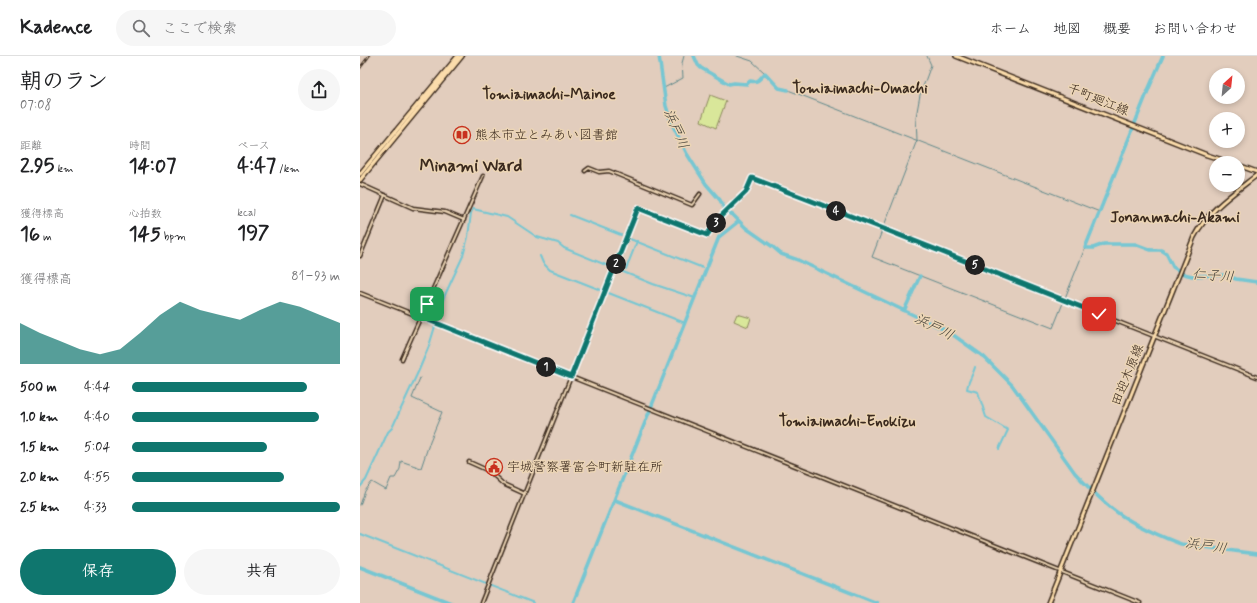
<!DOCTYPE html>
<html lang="ja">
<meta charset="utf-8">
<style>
:root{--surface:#fff;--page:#f6f6f6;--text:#202124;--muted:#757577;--line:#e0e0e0;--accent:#0f766e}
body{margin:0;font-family:Mynerve,"Klee One",sans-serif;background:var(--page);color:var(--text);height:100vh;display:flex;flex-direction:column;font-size:15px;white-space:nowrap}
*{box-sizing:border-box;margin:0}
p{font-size:13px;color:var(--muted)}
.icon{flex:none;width:22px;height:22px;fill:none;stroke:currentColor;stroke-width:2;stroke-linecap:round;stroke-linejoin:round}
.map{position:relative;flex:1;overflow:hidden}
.panel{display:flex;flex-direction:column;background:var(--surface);width:360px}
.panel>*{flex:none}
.needle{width:26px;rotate:27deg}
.buttons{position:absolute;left:849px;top:12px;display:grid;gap:8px}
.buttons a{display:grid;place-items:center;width:36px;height:36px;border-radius:50%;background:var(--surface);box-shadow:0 2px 6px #0003;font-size:20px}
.pin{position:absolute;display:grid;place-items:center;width:34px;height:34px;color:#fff;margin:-17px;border-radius:8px;box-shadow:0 2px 6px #0006}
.km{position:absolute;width:20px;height:20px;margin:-10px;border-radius:50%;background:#222;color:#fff;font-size:11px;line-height:20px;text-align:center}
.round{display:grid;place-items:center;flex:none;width:42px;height:42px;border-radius:21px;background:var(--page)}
.overview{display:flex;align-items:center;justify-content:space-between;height:68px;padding:0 20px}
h1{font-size:22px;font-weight:800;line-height:30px}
.metrics{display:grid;grid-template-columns:repeat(3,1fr);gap:6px;height:68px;padding:4px 20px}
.metrics div{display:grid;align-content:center}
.metrics b{font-size:20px;font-weight:800}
.metrics small{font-size:11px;font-weight:400}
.metrics p{font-size:11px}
.chart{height:112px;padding:8px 20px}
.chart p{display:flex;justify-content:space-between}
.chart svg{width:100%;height:72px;margin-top:4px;fill:var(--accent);opacity:.7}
.primary-button{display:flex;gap:8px;margin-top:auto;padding:8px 20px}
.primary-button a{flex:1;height:46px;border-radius:24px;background:var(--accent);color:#fff;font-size:16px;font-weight:800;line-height:46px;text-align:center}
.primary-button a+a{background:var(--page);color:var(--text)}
ul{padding:0 20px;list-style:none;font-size:13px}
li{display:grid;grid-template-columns:64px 48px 1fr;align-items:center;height:30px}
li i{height:10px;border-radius:5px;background:var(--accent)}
header{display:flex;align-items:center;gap:24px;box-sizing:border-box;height:56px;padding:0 20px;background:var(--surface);border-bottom:1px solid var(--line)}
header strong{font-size:19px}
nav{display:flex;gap:22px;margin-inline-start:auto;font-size:14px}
.search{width:280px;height:36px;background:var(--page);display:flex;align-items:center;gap:10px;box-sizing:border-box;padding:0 14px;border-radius:22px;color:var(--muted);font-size:15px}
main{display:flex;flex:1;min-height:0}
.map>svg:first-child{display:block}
.green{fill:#d9e79a;stroke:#8a885c}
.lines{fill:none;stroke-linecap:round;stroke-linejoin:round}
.stream{stroke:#5e888a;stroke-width:1}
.canal{stroke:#76c6d2;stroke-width:2}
.river{stroke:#76c6d2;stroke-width:3.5}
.minor-casing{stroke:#3b2a1e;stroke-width:5}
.major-casing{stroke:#3b2a1e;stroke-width:6}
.highway-casing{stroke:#3b2a1e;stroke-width:6}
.minor{stroke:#ecd5b5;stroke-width:2}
.major{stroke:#fbdcab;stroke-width:3}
.highway{stroke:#fbdcab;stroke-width:3.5}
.rail-casing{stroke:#3b2a1e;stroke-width:2.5}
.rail{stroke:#ecd5b5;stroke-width:1;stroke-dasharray:3;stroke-linecap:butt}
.route-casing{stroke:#fff;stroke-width:8}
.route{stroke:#0f766e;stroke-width:5}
.labels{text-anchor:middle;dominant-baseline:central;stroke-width:3;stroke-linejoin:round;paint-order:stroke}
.street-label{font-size:13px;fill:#3b2a1e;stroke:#ecd5b5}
.poi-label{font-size:13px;fill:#3b2a1e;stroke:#ecd5b5;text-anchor:start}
.water-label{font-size:14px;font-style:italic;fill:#444139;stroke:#ecd5b5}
.quarter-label{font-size:15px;font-weight:bold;fill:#3b2a1e;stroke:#ecd5b5}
.district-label{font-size:17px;font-weight:bold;fill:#3b2a1e;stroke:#ecd5b5}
</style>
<header>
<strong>Kadence</strong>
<div class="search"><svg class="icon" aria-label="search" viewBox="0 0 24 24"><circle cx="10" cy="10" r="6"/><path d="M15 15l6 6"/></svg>ここで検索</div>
<nav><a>ホーム</a><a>地図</a><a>概要</a><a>お問い合わせ</a></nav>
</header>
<main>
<section class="panel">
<div class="overview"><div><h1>朝のラン</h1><p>07:08</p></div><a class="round"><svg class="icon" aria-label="share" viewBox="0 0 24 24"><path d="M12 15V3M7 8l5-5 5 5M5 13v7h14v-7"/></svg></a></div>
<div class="metrics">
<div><p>距離</p><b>2.95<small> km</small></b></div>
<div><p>時間</p><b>14:07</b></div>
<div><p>ペース</p><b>4:47<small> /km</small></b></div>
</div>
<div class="metrics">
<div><p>獲得標高</p><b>16<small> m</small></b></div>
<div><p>心拍数</p><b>145<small> bpm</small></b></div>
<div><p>kcal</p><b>197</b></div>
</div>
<div class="chart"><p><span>獲得標高</span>81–93 m</p>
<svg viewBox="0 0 160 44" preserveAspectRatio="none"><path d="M0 44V19L10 25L20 30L30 35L40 38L50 35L60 25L70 14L80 6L90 11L100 14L110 17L120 11L130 6L140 9L150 14L160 19V44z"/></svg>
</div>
<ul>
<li><b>500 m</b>4:44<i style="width:84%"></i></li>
<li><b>1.0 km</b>4:40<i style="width:90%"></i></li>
<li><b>1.5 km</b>5:04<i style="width:65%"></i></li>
<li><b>2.0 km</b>4:55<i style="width:73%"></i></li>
<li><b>2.5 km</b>4:33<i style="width:100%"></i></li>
</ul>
<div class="primary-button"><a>保存</a><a>共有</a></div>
</section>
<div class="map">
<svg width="897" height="547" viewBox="0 0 897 547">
<rect width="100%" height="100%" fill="#e2cdbd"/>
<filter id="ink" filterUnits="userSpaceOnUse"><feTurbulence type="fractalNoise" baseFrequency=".025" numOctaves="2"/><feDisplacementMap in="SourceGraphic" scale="8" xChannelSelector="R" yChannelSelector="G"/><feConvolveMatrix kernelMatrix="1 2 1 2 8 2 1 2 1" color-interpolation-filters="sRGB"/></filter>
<g filter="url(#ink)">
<!-- green -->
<path class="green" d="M350,39L366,45L356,72L341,65Z
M377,258L391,262L388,271L374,265Z"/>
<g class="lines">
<!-- stream -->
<path class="stream" d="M377,0L392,5L405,17
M567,0L571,9L560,39L556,61L557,84L512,201L693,272L725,192
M304,32L323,22L322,7L324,0
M428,34L740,156
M0,449L5,435L12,426L26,434L31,422H35L40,413L41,405L61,412L70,385L82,356L52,342L60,322"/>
<!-- canal -->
<path class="canal" d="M210,159L261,179
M270,183L343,212
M180,200L183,207L190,214L325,267
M266,213L277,185
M615,311C613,319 608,325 607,333L618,336L626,361L648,374L639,393
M0,431L6,424L28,376L32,372L59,314L69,290L84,241L103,200L108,181L111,157L113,153L147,161L177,181L198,187L204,192L293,228L335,242
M0,478L174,547"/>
<!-- river -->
<path class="river" d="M299,0L306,50L312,68L327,98L346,128L360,144L366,156L373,159L386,172L413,191L421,198L438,204L589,276L624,301L652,329L715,417C728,431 742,446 758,457C773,468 804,482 821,488L897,498
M334,0L338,9L341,12L369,28L374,27L387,28L390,25C398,27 400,23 405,17L419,32L428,34
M803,0L789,32L725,192H733L744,188H775L791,194H801L806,197L813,211L824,218L832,220L865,219L876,223L897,226
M544,255L560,220
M255,444L517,547
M0,511L91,547
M213,547L359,181L379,165"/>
<!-- minor casing -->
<g class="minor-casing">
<path id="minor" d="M225,115L229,112L239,116L249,115L332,149L340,138
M0,128L53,152L85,156L104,164
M0,200L25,139
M0,237L780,547
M42,303L123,120
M109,406L129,415L143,428L165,438
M121,547L278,152L347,179L360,161L385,138L392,122L524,173L897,321"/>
</g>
<!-- major casing -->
<g class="major-casing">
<path id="major" d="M596,0L847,99L872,107
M878,109L897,116
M688,547L834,181C848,154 874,137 897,119"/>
</g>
<!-- highway casing -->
<g class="highway-casing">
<path id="highway" d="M0,118L98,0
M0,124L102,0"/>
</g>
<!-- minor -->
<use href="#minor" class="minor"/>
<!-- major -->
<use href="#major" class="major"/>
<!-- highway -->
<use href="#highway" class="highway"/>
<!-- rail casing -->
<g class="rail-casing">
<path id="rail" d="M0,12L9,0"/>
</g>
<!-- rail -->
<use href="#rail" class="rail"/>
</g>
</g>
<g class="lines" filter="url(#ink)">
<!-- route casing -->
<g class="route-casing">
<path id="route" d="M67,248L61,261L211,321L278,152L347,179L360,161L386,136L392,122L519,171L739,258"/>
</g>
<!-- route -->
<use href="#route" class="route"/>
</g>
<!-- icons -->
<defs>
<g id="library-ring" transform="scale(0.9)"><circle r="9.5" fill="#ecd5b5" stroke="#c8321e" stroke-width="1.5"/><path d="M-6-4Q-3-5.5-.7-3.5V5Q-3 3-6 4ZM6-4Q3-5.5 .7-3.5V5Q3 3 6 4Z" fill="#c8321e"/></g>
<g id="civic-ring" transform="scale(0.9)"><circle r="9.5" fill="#ecd5b5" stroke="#c8321e" stroke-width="1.5"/><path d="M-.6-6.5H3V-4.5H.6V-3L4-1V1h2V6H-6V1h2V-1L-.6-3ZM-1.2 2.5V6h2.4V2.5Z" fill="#c8321e"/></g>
</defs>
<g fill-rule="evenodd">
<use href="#library-ring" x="102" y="79"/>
<use href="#civic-ring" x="134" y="411"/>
</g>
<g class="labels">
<!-- street labels -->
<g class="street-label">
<text transform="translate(738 44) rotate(22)">千町廻江線</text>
<text transform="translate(768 319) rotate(-68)">田迎木原線</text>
</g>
<!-- poi labels -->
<g class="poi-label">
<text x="115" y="79">熊本市立とみあい図書館</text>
<text x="147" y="411">宇城警察署富合町新駐在所</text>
</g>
<!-- water labels -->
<g class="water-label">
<text transform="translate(316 73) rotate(67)">浜戸川</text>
<text transform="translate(853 220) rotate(4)">仁子川</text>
<text transform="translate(574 271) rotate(27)">浜戸川</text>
<text transform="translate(846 490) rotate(9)">浜戸川</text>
</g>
<!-- quarter labels -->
<g class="quarter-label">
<text x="500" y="33">Tomiaimachi-Omachi</text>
<text x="189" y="39">Tomiaimachi-Mainoe</text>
<text x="815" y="162">Jonanmachi-Akami</text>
<text x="487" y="366">Tomiaimachi-Enokizu</text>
</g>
<!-- district labels -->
<g class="district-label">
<text x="111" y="110">Minami Ward</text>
</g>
</g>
</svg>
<div class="buttons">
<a><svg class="needle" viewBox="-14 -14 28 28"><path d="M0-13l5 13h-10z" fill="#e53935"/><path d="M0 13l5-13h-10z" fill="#757577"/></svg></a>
<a>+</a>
<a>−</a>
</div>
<div class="pin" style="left:67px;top:248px;background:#1e9e55"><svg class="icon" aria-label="arrive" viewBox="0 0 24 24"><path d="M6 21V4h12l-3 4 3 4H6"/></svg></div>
<div class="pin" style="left:739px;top:258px;background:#d93025"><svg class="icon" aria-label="check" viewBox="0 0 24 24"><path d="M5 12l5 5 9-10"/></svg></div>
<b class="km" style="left:186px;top:311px">1</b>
<b class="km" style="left:256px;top:208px">2</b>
<b class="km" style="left:356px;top:167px">3</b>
<b class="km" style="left:476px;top:155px">4</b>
<b class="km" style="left:615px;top:209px">5</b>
</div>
</main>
